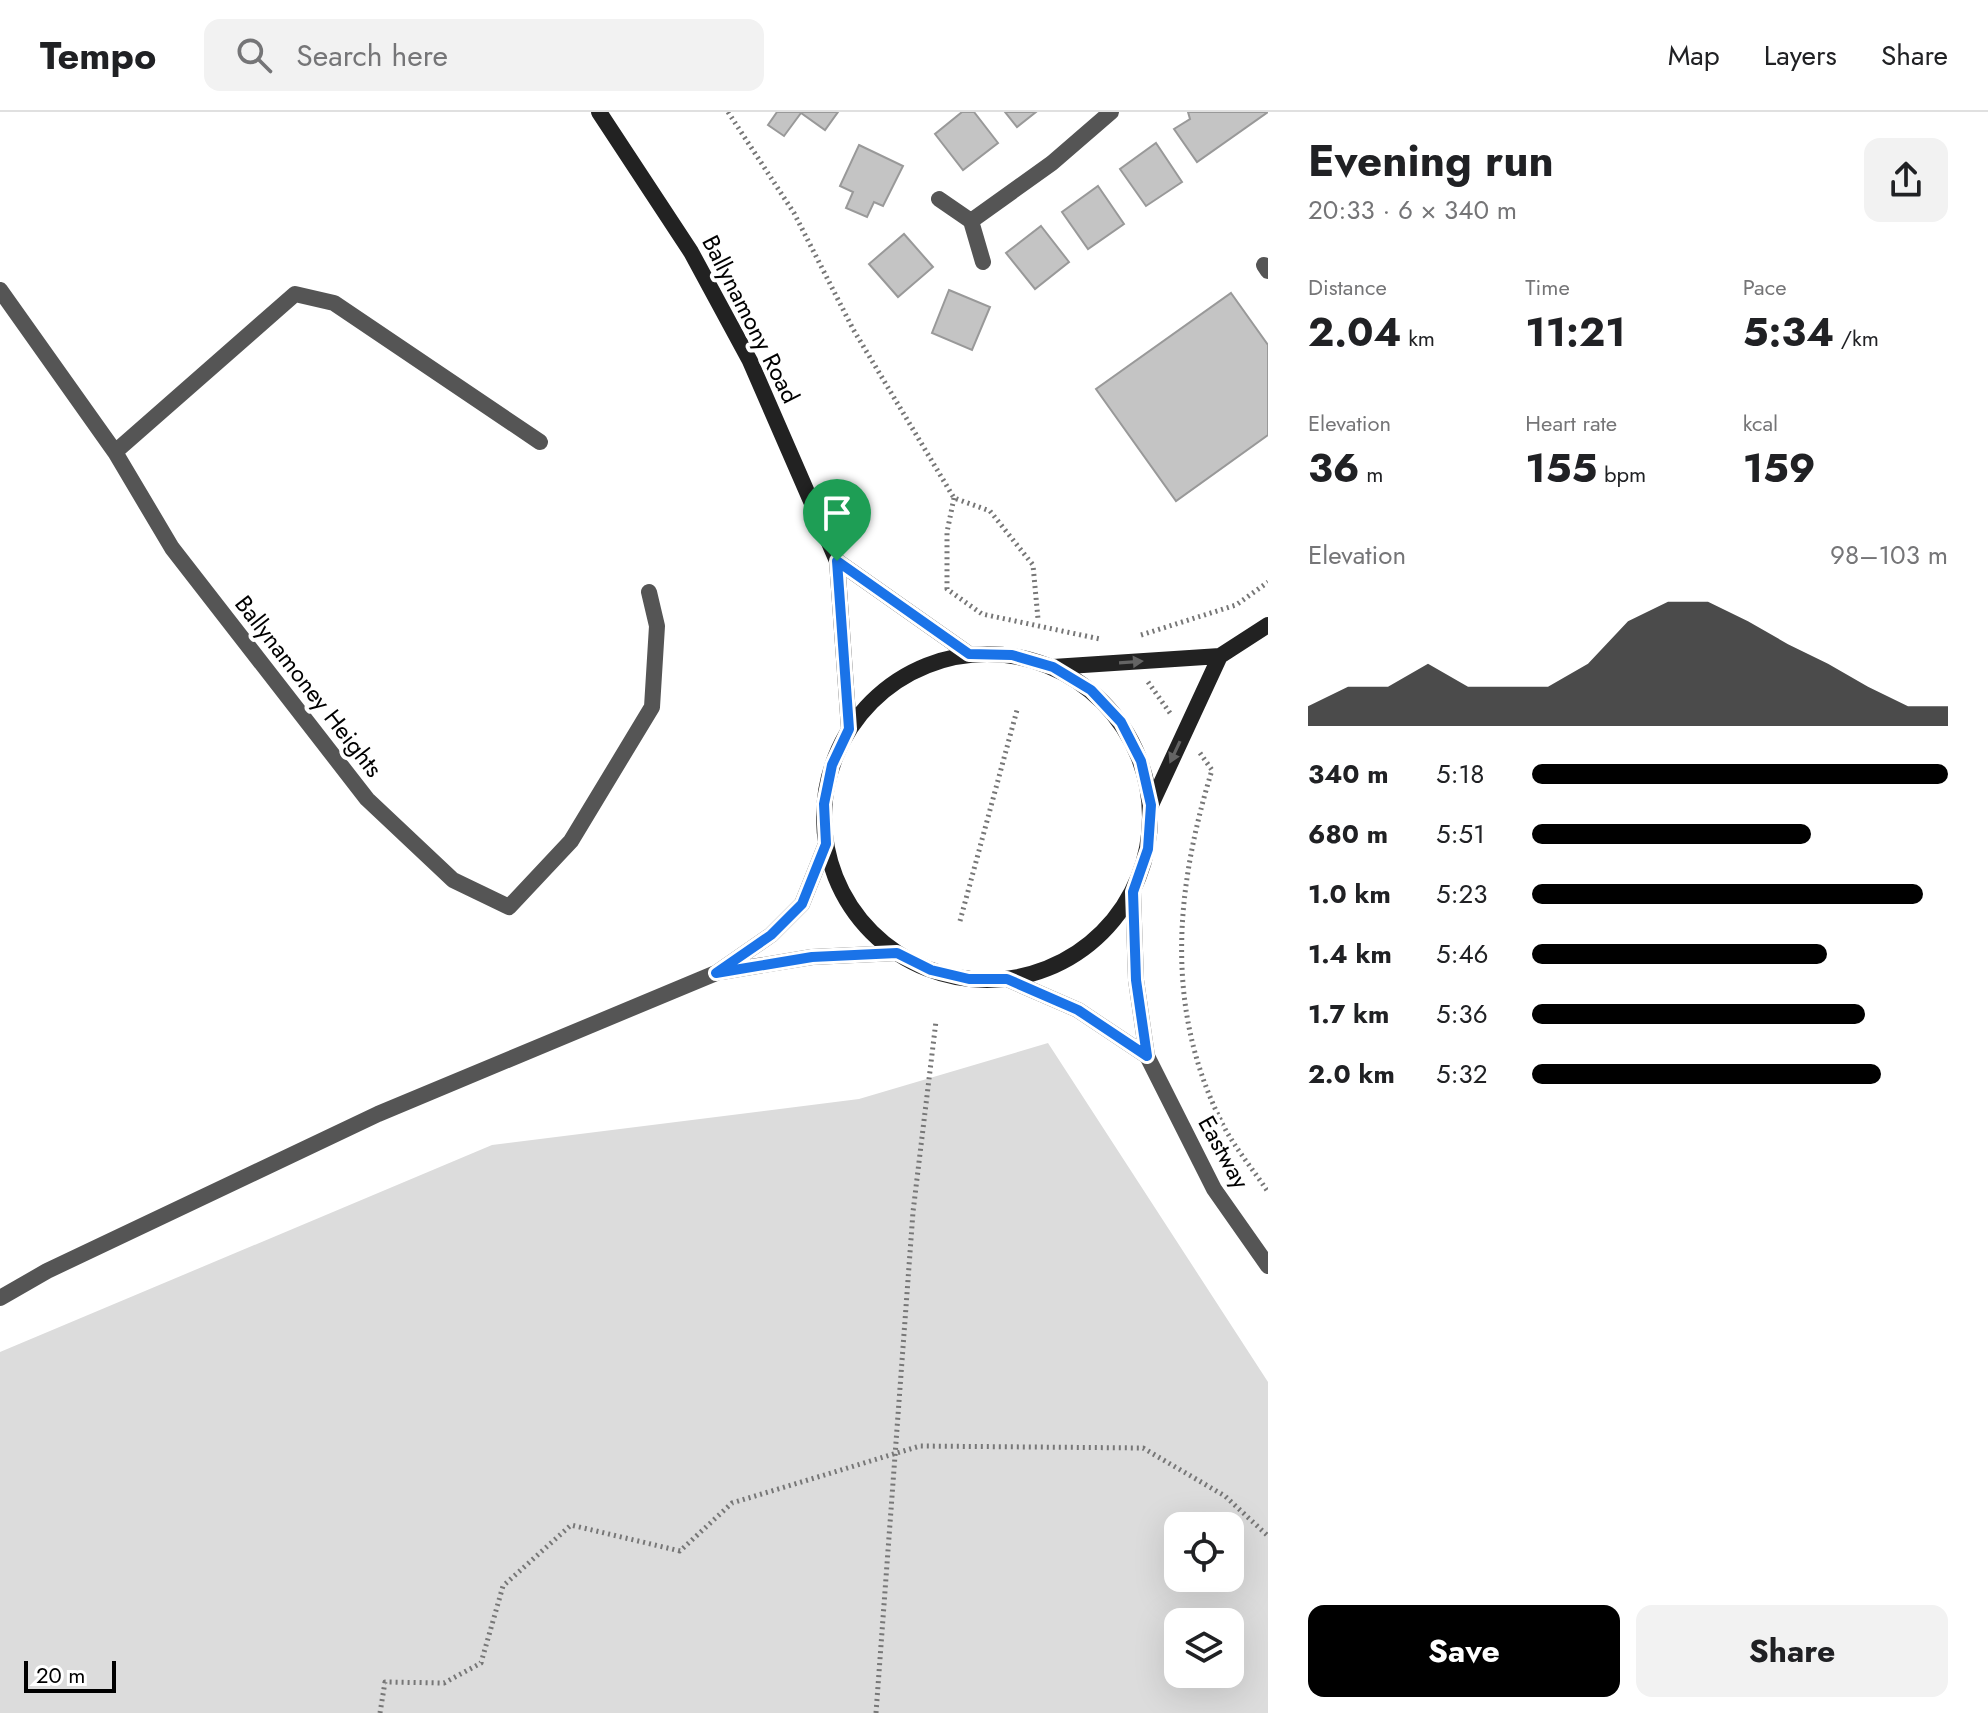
<!DOCTYPE html>
<meta charset="utf-8">
<style>
:root{--surface:#fff;--page:#f2f2f2;--text:#202124;--muted:#757577;--line:#e0e0e0;--accent:#000}
body{margin:0;font-family:Jost,sans-serif;background:var(--page);color:var(--text);height:100vh;display:flex;flex-direction:column;font-size:30px;white-space:nowrap}
*{box-sizing:border-box;margin:0}
p{font-size:26px;color:var(--muted)}
.icon{flex:none;width:44px;height:44px;fill:none;stroke:currentColor;stroke-width:2;stroke-linecap:round;stroke-linejoin:round}
.map{position:relative;flex:1;overflow:hidden}
.panel{display:flex;flex-direction:column;background:var(--surface);width:720px}
.panel>*{flex:none}
.fabs{position:absolute;left:1164px;top:1400px;display:grid;gap:16px}
.fabs a{display:grid;place-items:center;width:80px;height:80px;border-radius:16px;background:var(--surface);box-shadow:0 8px 32px #0002;font-size:40px}
.scale{position:absolute;left:24px;bottom:20px;width:92px;box-sizing:border-box;padding-left:8px;border:4px solid #000;border-top:0;font-size:22px;line-height:28px;white-space:nowrap;color:#000;-webkit-text-stroke:6px #fff;paint-order:stroke}
.pin{position:absolute;display:grid;place-items:center;width:68px;height:68px;color:#fff;margin:-82px -34px;border-radius:50% 50% 50% 0;rotate:-45deg;box-shadow:0 0 8px #0007}
.pin .icon{rotate:45deg}
.round{display:grid;place-items:center;flex:none;width:84px;height:84px;border-radius:16px;background:var(--page)}
.headline{display:flex;align-items:center;justify-content:space-between;height:136px;padding:0 40px}
h1{font-size:44px;font-weight:700;line-height:60px}
.metrics{display:grid;grid-template-columns:repeat(3,1fr);gap:12px;height:136px;padding:8px 40px}
.metrics div{display:grid;align-content:center}
.metrics b{font-size:40px;font-weight:700}
.metrics small{font-size:22px;font-weight:400}
.metrics p{font-size:22px}
.chart{height:224px;padding:16px 40px}
.chart p{display:flex;justify-content:space-between}
.chart svg{width:100%;height:144px;margin-top:8px;fill:var(--accent);opacity:.7}
.action{display:flex;gap:16px;margin-top:auto;padding:16px 40px}
.action a{flex:1;height:92px;border-radius:16px;background:var(--accent);color:#fff;font-size:32px;font-weight:700;line-height:92px;text-align:center}
.action a+a{background:var(--page);color:var(--text)}
ul{padding:0 40px;list-style:none;font-size:26px}
li{display:grid;grid-template-columns:128px 96px 1fr;align-items:center;height:60px}
li i{height:20px;border-radius:10px;background:var(--accent)}
header{display:flex;align-items:center;gap:48px;box-sizing:border-box;height:112px;padding:0 40px;background:var(--surface);border-bottom:2px solid var(--line)}
header strong{font-size:38px}
nav{display:flex;gap:44px;margin-inline-start:auto;font-size:28px}
.search{width:560px;height:72px;background:var(--page);display:flex;align-items:center;gap:20px;box-sizing:border-box;padding:0 28px;border-radius:16px;color:var(--muted);font-size:30px}
main{display:flex;flex:1;min-height:0}
.map>svg:first-child{display:block}
.green{fill:#dcdcdc;fill-rule:evenodd}
.building{fill:#c4c4c4;stroke:#999;stroke-width:2}
.lines{fill:none;stroke-linecap:round;stroke-linejoin:round}
.path{stroke:#777;stroke-width:5;stroke-dasharray:2 4;stroke-linecap:butt}
.service{stroke:#555;stroke-width:16}
.minor{stroke:#555;stroke-width:16}
.tertiary{stroke:#555;stroke-width:16}
.secondary{stroke:#222;stroke-width:16}
.oneway{fill:#646464}
.route-casing{stroke:#fff;stroke-width:16}
.route{stroke:#1a73e8;stroke-width:10}
.labels{text-anchor:middle;dominant-baseline:central;stroke-width:8;stroke-linejoin:round;paint-order:stroke}
.street-label{font-size:24px;fill:#000;stroke:#fff}
</style>
<header>
<strong>Tempo</strong>
<div class="search"><svg class="icon" aria-label="search" viewBox="0 0 24 24"><circle cx="10" cy="10" r="6"/><path d="M15 15l6 6"/></svg>Search here</div>
<nav><a>Map</a><a>Layers</a><a>Share</a></nav>
</header>
<main>
<div class="map">
<svg width="1268" height="1601" viewBox="0 0 1268 1601">
<rect width="100%" height="100%" fill="#fff"/>
<!-- green -->
<path class="green" d="M1048,931L1268,1270V1601H0V1240L492,1033L859,987ZM1178,1414H1230V1466H1178ZM1178,1510H1230V1562H1178Z"/>
<!-- building -->
<path class="building" d="M777,0H838L825,18L801,1L784,24L768,13Z
M962,0H974L998,31L963,58L935,22Z
M1005,0H1036L1017,15Z
M1188,0H1268L1197,50L1174,17L1190,7Z
M1156,31L1182,70L1146,94L1120,57Z
M859,33L903,54L883,94L874,90L867,105L846,96L853,80L840,74Z
M1098,74L1124,112L1088,137L1062,100Z
M1041,114L1069,150L1035,177L1006,141Z
M904,122L933,155L898,185L869,152Z
M949,178L990,195L972,238L932,221Z
M1231,181L1268,233V323L1176,389L1096,277Z"/>
<g class="lines">
<!-- path -->
<path class="path" d="M728,0L794,101L853,217L954,386L990,399L1033,453L1038,507
M954,386L947,420V477L982,502L1100,527
M1141,523L1236,493L1268,470
M1148,570L1170,601
M1200,641L1212,658C1176,776 1164,894 1221,1009C1233,1034 1253,1057 1268,1080
M960,809L1017,598
M380,1601L385,1570L444,1571L481,1551L503,1474L571,1413L680,1439L732,1391L920,1334L1143,1336L1225,1384L1268,1424
M876,1601L913,1100L936,909"/>
<!-- service -->
<path class="service" d="M721,860L812,845L897,841
M0,1186L47,1159L378,1002L716,861L771,823L802,792L826,732"/>
<!-- minor -->
<path class="minor" d="M939,87L971,109L983,150
M971,109L1052,51L1111,0
M1264,153L1268,159
M0,178L115,340L172,436L367,687L453,768L509,795L571,729L652,595L657,514L649,480
M115,340L295,182L334,191L540,330"/>
<!-- tertiary -->
<path class="tertiary" d="M1133,780L1136,868L1147,944L1214,1077L1268,1154
M1007,867L1078,898L1147,944"/>
<!-- secondary -->
<path class="secondary" d="M599,0L691,140L750,249L837,449L849,617
M837,449L969,542
M824 705a163 163 0 1 1 326 0a163 163 0 1 1-326 0Z
M1053,555L1220,544L1268,513
M1151,693L1220,544"/>
</g>
<!-- one-way arrows -->
<defs><path id="oneway-solid" d="M-6-.8H1V-3.2L6.5 0L1 3.2V.8H-6Z" transform="scale(2)"/></defs>
<g class="oneway">
<use href="#oneway-solid" transform="translate(1131 550) rotate(-4)"/>
<use href="#oneway-solid" transform="translate(1175 640) rotate(115)"/>
</g>
<g class="lines">
<!-- route casing -->
<g class="route-casing">
<path id="route" d="M837,449L969,542L1012,543L1053,555L1091,578L1121,610L1141,649L1151,693L1148,737L1133,780L1136,868L1147,944L1078,898L1007,867H969L931,858L897,841L812,845L716,861L771,823L802,792L826,732L824,692L832,653L849,617Z"/>
</g>
<!-- route -->
<use href="#route" class="route"/>
</g>
<g class="labels">
<!-- street labels -->
<g class="street-label">
<text transform="translate(751 207) rotate(63)">Ballynamony Road</text>
<text transform="translate(309 574) rotate(52)">Ballynamoney Heights</text>
<text transform="translate(1224 1040) rotate(61)">Eastway</text>
</g>
</g>
</svg>
<div class="fabs">
<a><svg class="icon" aria-label="locate" viewBox="0 0 24 24"><circle cx="12" cy="12" r="6"/><path d="M12 2v4M12 18v4M2 12h4M18 12h4"/></svg></a>
<a><svg class="icon" aria-label="layers" viewBox="0 0 24 24"><path d="M12 4l9 5-9 5-9-5zM3 14l9 5 9-5"/></svg></a>
</div>
<div class="scale">20 m</div>
<div class="pin" style="left:837px;top:449px;background:#1e9e55"><svg class="icon" aria-label="arrive" viewBox="0 0 24 24"><path d="M6 21V4h12l-3 4 3 4H6"/></svg></div>
</div>
<section class="panel">
<div class="headline"><div><h1>Evening run</h1><p>20:33 · 6 × 340 m</p></div><a class="round"><svg class="icon" aria-label="share" viewBox="0 0 24 24"><path d="M12 15V3M7 8l5-5 5 5M5 13v7h14v-7"/></svg></a></div>
<div class="metrics">
<div><p>Distance</p><b>2.04<small> km</small></b></div>
<div><p>Time</p><b>11:21</b></div>
<div><p>Pace</p><b>5:34<small> /km</small></b></div>
</div>
<div class="metrics">
<div><p>Elevation</p><b>36<small> m</small></b></div>
<div><p>Heart rate</p><b>155<small> bpm</small></b></div>
<div><p>kcal</p><b>159</b></div>
</div>
<div class="chart"><p><span>Elevation</span>98–103 m</p>
<svg viewBox="0 0 160 44" preserveAspectRatio="none"><path d="M0 44V38L10 32L20 32L30 25L40 32L50 32L60 32L70 25L80 12L90 6L100 6L110 12L120 19L130 25L140 32L150 38L160 38V44z"/></svg>
</div>
<ul>
<li><b>340 m</b>5:18<i style="width:100%"></i></li>
<li><b>680 m</b>5:51<i style="width:67%"></i></li>
<li><b>1.0 km</b>5:23<i style="width:94%"></i></li>
<li><b>1.4 km</b>5:46<i style="width:71%"></i></li>
<li><b>1.7 km</b>5:36<i style="width:80%"></i></li>
<li><b>2.0 km</b>5:32<i style="width:84%"></i></li>
</ul>
<div class="action"><a>Save</a><a>Share</a></div>
</section>
</main>
